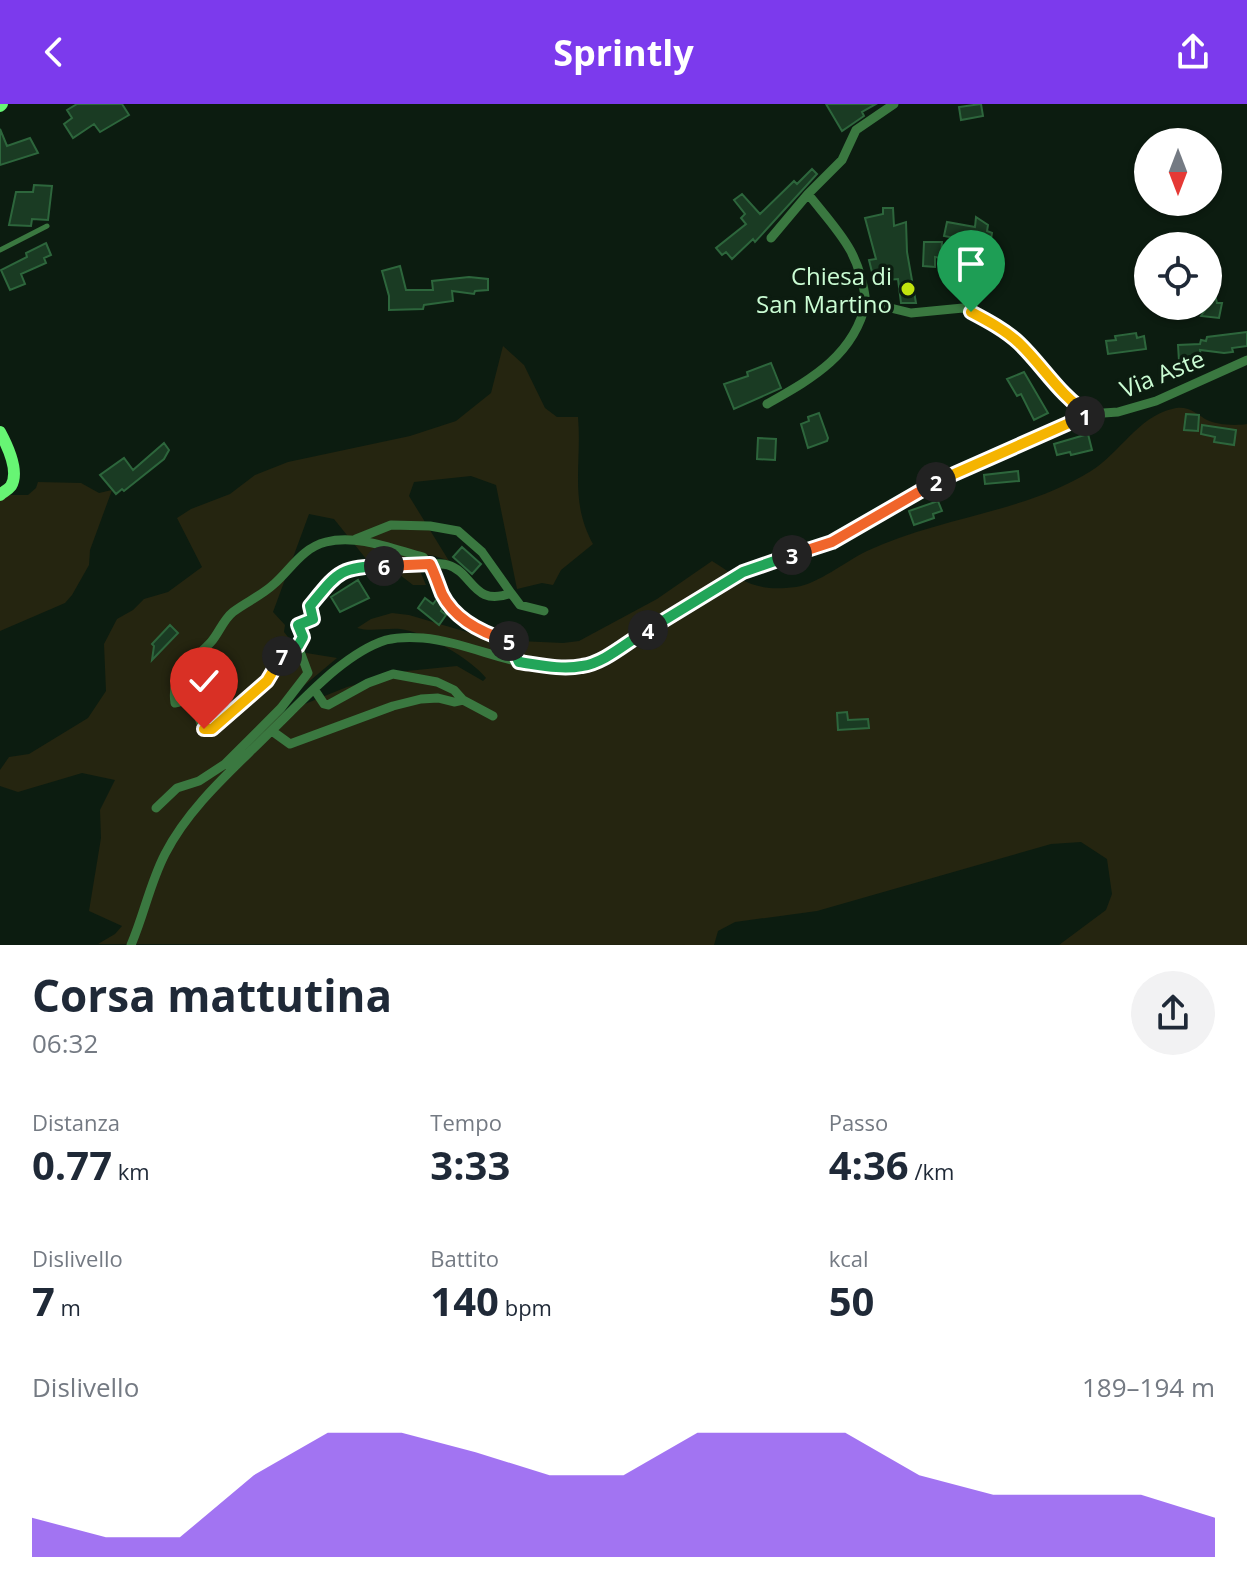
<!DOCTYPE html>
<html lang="it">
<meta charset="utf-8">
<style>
:root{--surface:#fff;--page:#f2f2f3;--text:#1f2937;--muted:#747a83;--accent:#7c3aed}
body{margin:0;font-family:"Open Sans",sans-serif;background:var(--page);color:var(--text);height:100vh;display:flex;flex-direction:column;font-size:30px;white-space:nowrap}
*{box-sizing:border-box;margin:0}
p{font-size:26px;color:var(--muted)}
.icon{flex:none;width:44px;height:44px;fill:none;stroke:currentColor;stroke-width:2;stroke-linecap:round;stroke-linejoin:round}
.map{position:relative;height:841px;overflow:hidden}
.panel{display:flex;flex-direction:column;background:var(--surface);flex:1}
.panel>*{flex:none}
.needle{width:52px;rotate:180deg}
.buttons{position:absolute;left:1134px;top:24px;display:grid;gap:16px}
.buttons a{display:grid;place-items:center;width:88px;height:88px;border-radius:50%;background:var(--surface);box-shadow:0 2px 6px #0004;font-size:40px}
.pin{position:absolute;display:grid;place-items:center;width:68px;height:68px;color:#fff;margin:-82px -34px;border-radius:50% 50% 50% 0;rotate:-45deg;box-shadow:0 0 8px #0007}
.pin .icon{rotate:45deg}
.km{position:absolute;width:40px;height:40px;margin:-20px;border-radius:50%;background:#222;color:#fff;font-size:22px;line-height:40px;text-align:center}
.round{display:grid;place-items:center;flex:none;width:84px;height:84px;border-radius:42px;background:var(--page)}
.summary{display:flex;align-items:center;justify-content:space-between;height:136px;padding:0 32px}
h1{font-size:44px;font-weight:700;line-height:60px}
.metrics{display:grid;grid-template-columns:repeat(3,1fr);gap:12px;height:136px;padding:8px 32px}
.metrics div{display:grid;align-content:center}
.metrics b{font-size:40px;font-weight:700}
.metrics small{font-size:22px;font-weight:400}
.metrics p{font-size:22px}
.chart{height:224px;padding:16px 32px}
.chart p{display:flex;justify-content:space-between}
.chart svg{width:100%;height:144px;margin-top:8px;fill:var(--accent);opacity:.7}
header{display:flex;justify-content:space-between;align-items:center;height:104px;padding:0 32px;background:var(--accent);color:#fff;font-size:36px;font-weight:700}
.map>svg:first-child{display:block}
.green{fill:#252510}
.building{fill:#1a3b23;stroke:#2d663c;stroke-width:2}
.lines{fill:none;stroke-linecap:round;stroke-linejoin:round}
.lane{stroke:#3a7840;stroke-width:5}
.street{stroke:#3a7840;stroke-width:9}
.secondary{stroke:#67f574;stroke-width:12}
.split-1-casing{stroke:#fff;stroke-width:16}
.split-2-casing{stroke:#fff;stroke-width:16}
.split-3-casing{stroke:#fff;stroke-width:16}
.split-4-casing{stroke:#fff;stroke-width:16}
.split-5-casing{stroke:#fff;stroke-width:16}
.split-6-casing{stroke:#fff;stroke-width:16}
.split-7-casing{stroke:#fff;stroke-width:16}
.split-8-casing{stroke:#fff;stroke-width:16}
.split-1{stroke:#f5b400;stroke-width:10}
.split-2{stroke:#f5b400;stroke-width:10}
.split-3{stroke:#f0652b;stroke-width:10}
.split-4{stroke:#22a559;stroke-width:10}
.split-5{stroke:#22a559;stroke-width:10}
.split-6{stroke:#f0652b;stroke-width:10}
.split-7{stroke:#22a559;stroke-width:10}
.split-8{stroke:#f5b400;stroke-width:10}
.poi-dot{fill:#c1e40e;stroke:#0c1c10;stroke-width:3}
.labels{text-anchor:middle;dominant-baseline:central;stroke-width:7;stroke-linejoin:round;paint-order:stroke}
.poi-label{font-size:24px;fill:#cafcd3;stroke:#0c1c10;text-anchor:end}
.street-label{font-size:24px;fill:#cafcd3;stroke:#0c1c10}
</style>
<header><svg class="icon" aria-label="back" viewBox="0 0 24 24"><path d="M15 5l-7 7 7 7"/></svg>Sprintly<svg class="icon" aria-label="share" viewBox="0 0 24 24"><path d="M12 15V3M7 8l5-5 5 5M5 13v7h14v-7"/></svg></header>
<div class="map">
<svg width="1247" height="841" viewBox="0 0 1247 841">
<rect width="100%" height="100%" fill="#0c1c10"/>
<!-- green -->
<path class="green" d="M503,242L524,261L545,304L557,313H578C582,359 569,397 593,440L561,466L553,481L542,479L517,485L496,381L471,372L414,378L409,392L449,457C437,452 423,447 410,455L409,458L420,467L426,481H413L387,461L367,456L334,415L309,410L273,508L285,521L284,528L300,548L337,554L281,601L280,610L347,583L407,567L457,562L483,577L486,574C472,556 424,527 400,525C386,524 370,528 357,524L371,515L392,509L409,511L494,536L563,539L579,537L657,495L712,457C745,478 755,488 796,483C818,480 846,457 867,447C939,413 1024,409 1091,367C1120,349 1138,313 1172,305C1187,301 1194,308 1205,315C1216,321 1235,322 1247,320V841H1059L1106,806L1112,790L1107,755L1081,738L1051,740L817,807L735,818L718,827L714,841L98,840L115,830L122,822L89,807L101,734L100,706L115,676L82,669L18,688L0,682V666L9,653L29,650L88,614L106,587L104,540L117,515L133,506L144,495L168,488L202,463L177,414L191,405L230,390L255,371L288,358L410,332L456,317L491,289Z
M38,378L81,379L99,389L112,386L90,446L89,461L72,491L65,499L0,527V397L8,391H28L36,384Z"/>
<!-- building -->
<path class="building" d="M77,0H122L129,11L100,28L94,20L73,34L64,20L72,14L67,6Z
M826,0H876L862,8L864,12L842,27Z
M981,0L983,12L961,16L959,3Z
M0,25L7,42L30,34L38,49L0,61Z
M812,65L817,70L755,138L753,135L732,155L726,148L722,151L716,144L746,120L741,114L745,110L734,96L742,90L760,110L794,77L797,80Z
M34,81L52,82L48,116L32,115L31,122L9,121L16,88H33Z
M883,104H893L894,122L906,118L907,148L916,199H901L898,175L887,176L886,170L873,172L869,156L876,155L865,114L883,110Z
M976,113L988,121L987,127L992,129L990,141L944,132L947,118L975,123Z
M924,138H942L941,154L935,153V163L923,162Z
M46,139L51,151L44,154L46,159L21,170L25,180L10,186L1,166L27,153L26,149Z
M400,162L406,186H433L432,177L469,173L488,175V186L475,187L474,190L452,187L453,197L424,201L423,205L389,206V192L382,167Z
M1215,191L1217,199H1222L1219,214L1201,212Z
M1247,228V242L1232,244L1233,248L1224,249L1200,246L1201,255L1179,257L1178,241L1200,240L1201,236L1206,237L1207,233Z
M1136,229L1137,234L1144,232L1146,245L1108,250L1106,237L1116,236L1115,232Z
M771,259L781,284L734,305L724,280L748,272L747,268Z
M1024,268L1048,309L1034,316L1021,290L1017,292L1007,275Z
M819,309L828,334L827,337L808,344L801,320L809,317L808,313Z
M1186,310L1199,311L1198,327L1184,326Z
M1202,321L1236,326L1234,341L1214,338L1215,333L1201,330Z
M1088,330L1092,346L1071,351L1070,348L1057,351L1054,340Z
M758,334L776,335L775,356L757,355Z
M164,339L169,346L164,355L124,387L122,385L116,390L100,371L124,354L133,366Z
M1018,367L1019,377L985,380L984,371Z
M938,397L942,407L933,410L934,414L914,421L909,407Z
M462,443L481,460L472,470L453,453Z
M358,476L369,494L340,508L331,493Z
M425,494L433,500L437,495L443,504L441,507L446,511L439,521L418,504Z
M170,521L178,529L152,556L154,542L152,540Z
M847,608L848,616L868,615L869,624L838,626L837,609Z"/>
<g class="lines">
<!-- lane -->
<path class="lane" d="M0,146L47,122"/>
<!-- street -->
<path class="street" d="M894,0L856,26L842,56L808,90C840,130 859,146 866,198L911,209L963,204L1009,230L1074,301L1089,310
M771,134L808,90
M767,300C811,275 854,252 866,198
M356,435L391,421L430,422L458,427L482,448L511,489C473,504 473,468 448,461C434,457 350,461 338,469C326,477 319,491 310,502L313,515L298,521L303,533L298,542L280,554L267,577L212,625L207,626C192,615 200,596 208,582L225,575L224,567C195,566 195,596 175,599C170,568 194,557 211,538C219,529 223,516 233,508C246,498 261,492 274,480C291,465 302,444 326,438C357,430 393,445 423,453C435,465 436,478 444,492C458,517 482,529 509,538L519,558
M511,489L520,501L544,507
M463,596L493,612
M272,627L290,640L393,602L421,595L438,594L454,598L463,596L454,586L437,578L393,570L368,579L328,601L324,600L314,585
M156,704L177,684L199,677L225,660L281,604L308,569L298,542
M131,841C144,811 150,779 165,750C189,703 231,667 268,630C301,599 342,550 386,536C398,533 411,533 423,534C479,539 538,578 595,558L743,468L832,438L938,376L1089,310L1118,308L1156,297L1247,256"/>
<!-- secondary -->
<path class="secondary" d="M0,2L2,0
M0,328C7,341 20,367 11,382C8,386 3,388 0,391"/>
</g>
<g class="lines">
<!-- split-1 casing -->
<g class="split-1-casing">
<path id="split-1" d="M971,208C988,217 1005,226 1019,239C1043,262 1060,292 1089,310L1085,312"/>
</g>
<!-- split-2 casing -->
<g class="split-2-casing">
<path id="split-2" d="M936,378L1085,312"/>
</g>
<!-- split-3 casing -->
<g class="split-3-casing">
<path id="split-3" d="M792,451L832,438L936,378"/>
</g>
<!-- split-4 casing -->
<g class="split-4-casing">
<path id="split-4" d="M648,526L743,468L792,451"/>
</g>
<!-- split-5 casing -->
<g class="split-5-casing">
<path id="split-5" d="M509,537L519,558C540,561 562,566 582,562C605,559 628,537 648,526"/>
</g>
<!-- split-6 casing -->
<g class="split-6-casing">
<path id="split-6" d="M384,462L430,460C435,470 438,480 442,490C455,516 482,529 509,537"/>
</g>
<!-- split-7 casing -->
<g class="split-7-casing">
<path id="split-7" d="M282,552L298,542L303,533L298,521L313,515L310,502C338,468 339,463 384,462"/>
</g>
<!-- split-8 casing -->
<g class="split-8-casing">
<path id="split-8" d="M204,625H212L267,577L282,552"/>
</g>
<!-- split-1 -->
<use href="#split-1" class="split-1"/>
<!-- split-2 -->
<use href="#split-2" class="split-2"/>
<!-- split-3 -->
<use href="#split-3" class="split-3"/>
<!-- split-4 -->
<use href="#split-4" class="split-4"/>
<!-- split-5 -->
<use href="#split-5" class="split-5"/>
<!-- split-6 -->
<use href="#split-6" class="split-6"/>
<!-- split-7 -->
<use href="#split-7" class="split-7"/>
<!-- split-8 -->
<use href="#split-8" class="split-8"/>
</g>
<!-- markers -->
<circle class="poi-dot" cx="908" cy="185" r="8"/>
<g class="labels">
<!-- poi labels -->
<g class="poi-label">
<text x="892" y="171">Chiesa di<tspan x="892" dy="28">San Martino</tspan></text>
</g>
<!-- street labels -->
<g class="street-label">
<text transform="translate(1162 269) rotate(-22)">Via Aste</text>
</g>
</g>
</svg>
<div class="buttons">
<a><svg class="needle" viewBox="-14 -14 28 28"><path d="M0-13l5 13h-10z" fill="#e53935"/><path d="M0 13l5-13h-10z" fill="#747a83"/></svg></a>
<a><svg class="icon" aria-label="locate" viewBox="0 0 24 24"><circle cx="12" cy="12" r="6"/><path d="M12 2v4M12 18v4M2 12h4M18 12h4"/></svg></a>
</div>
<div class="pin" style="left:971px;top:208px;background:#1e9e55"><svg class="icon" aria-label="arrive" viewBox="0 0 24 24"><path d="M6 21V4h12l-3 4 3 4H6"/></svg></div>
<div class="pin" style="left:204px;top:625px;background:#d93025"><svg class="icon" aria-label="check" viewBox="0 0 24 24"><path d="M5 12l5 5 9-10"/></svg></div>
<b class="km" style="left:1085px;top:312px">1</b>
<b class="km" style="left:936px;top:378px">2</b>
<b class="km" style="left:792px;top:451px">3</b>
<b class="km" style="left:648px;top:526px">4</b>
<b class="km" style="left:509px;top:537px">5</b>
<b class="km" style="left:384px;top:462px">6</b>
<b class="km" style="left:282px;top:552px">7</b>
</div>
<section class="panel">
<div class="summary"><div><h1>Corsa mattutina</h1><p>06:32</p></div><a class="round"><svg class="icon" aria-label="share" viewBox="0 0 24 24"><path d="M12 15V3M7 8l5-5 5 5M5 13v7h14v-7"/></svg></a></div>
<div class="metrics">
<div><p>Distanza</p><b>0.77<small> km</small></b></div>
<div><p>Tempo</p><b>3:33</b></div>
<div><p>Passo</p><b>4:36<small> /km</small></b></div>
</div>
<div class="metrics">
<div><p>Dislivello</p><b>7<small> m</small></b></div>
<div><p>Battito</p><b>140<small> bpm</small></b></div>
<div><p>kcal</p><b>50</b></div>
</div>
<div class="chart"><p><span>Dislivello</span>189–194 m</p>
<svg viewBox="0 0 160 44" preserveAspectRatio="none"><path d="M0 44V32L10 38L20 38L30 19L40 6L50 6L60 12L70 19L80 19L90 6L100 6L110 6L120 19L130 25L140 25L150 25L160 32V44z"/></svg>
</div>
</section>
